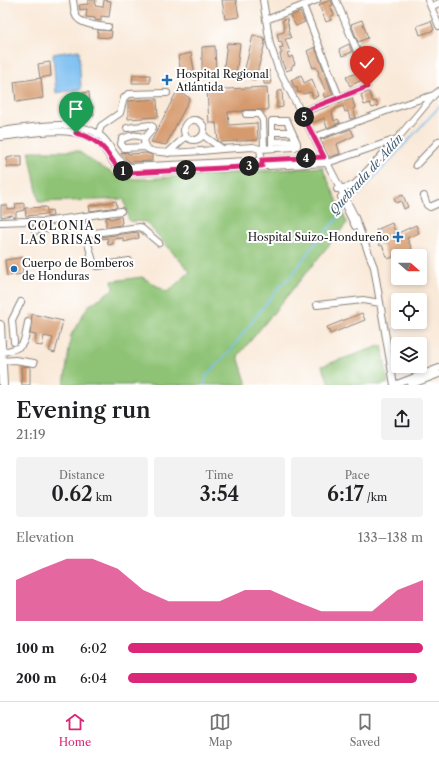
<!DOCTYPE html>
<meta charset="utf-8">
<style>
:root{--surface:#fff;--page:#f2f2f2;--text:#202124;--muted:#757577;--line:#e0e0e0;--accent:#db2777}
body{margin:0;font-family:"Libre Caslon Text",serif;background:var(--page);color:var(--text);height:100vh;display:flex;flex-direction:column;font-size:15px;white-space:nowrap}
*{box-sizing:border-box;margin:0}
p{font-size:13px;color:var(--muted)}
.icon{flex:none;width:22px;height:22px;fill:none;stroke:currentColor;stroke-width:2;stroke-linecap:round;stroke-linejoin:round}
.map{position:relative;height:385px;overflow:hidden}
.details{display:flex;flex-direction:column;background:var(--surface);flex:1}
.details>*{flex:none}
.needle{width:26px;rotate:111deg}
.controls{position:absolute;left:391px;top:249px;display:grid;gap:8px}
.controls a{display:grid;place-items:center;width:36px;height:36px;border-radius:4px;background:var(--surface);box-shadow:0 2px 6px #0003;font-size:20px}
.pin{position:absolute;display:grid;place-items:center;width:34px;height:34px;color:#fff;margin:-41px -17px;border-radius:50% 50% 50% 0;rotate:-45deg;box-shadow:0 0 4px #0007}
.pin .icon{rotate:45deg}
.km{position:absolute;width:20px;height:20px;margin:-10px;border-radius:50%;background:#222;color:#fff;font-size:11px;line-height:20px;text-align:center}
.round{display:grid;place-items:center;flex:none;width:42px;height:42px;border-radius:4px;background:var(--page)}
.overview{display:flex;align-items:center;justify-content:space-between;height:68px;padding:0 16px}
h1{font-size:22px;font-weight:600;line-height:30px}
.metrics{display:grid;grid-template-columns:repeat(3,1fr);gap:6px;height:68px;padding:4px 16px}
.metrics div{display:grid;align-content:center;border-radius:4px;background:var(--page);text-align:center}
.metrics b{font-size:20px;font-weight:600}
.metrics small{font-size:11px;font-weight:400}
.metrics p{font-size:11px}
.chart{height:112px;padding:8px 16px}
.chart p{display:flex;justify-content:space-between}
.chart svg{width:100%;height:72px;margin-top:4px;fill:var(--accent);opacity:.7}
ul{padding:0 16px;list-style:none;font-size:13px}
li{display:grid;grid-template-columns:64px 48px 1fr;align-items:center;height:30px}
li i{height:10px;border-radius:5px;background:var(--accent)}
.tab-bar{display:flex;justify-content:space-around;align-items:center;height:56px;border-top:1px solid var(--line);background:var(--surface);font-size:11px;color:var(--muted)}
.tab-bar a{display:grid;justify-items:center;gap:2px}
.tab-bar .active{color:var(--accent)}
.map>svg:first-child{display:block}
.green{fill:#8ec375;stroke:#557048}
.water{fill:#7abef1;stroke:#4b6d86}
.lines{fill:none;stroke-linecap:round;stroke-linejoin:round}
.stream{stroke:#7abef1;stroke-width:1.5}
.building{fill:#d59a6d}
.minor-casing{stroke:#8a827a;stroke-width:8}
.major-casing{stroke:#8a827a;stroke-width:10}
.minor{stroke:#fff;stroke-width:6}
.major{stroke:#fff;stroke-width:8}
.route-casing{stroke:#fff;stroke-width:8}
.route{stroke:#db2777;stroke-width:5}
.poi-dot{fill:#1f6fb2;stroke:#fff;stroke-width:1.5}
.labels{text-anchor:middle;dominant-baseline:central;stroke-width:4;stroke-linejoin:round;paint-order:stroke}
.poi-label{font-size:11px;fill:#1c1c1c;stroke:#fff;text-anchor:start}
.water-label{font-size:12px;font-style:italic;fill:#425d71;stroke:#fff}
.neighbourhood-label{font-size:12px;letter-spacing:1px;fill:#1c1c1c;stroke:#fff}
</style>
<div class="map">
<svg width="439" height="385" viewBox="0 0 439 385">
<rect width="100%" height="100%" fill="#fff"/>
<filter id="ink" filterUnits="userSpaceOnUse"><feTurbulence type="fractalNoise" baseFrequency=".025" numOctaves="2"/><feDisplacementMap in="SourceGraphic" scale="8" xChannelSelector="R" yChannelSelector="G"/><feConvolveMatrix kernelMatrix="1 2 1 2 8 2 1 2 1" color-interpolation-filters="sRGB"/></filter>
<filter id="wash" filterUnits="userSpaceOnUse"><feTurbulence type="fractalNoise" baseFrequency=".012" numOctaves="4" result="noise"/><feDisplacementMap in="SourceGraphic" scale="16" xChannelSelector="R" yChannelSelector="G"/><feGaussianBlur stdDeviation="0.9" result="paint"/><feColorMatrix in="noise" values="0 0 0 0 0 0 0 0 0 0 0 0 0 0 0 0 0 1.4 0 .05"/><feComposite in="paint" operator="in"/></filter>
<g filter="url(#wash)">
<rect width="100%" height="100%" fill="#f9e9d8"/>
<!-- green -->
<path class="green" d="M29,151H78L98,165L123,179H144L322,167L347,223L238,356L247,385H64L71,335L88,306L113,289L112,281L142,277L167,292L190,272L146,222L129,221L124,199L39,202Z
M382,345L388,383L382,385H330L322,366Z"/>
<!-- water -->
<path class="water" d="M79,50L81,89L56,93L53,54Z"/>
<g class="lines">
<!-- stream -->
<path class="stream" d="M350,204L439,107
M204,385L206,376L230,351L261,310L280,286L293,274L309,251L345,210"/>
</g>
<g id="blocks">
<!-- building -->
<path class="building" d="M88,0H96L95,6L103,7L104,0L111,1L109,17L101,16V21L95,20V18L86,17L87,9L80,10L79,5L88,4Z
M222,0H236L239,17L225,19Z
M330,0H331L333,5L330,6L334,15L330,17L331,20L326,22L319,5Z
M300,12L305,22L296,26L290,16Z
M287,18L289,30H288L291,38L285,39L290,52L287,53L289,58L292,56L295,64L291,67L292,69L286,71L282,62L280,54L282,53L279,48L283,47L281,41L279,42L277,34L284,32V27L282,21Z
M362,20L368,38L358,42L351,24Z
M431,21L434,30L420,35L417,26Z
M98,30L112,31L111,38L97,37Z
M253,35L264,38L265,43L255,80L243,77Z
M227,43L240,44L236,75L223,74Z
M349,44L352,52L342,56L339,49Z
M215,46L216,73H202V47Z
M315,47L333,95L325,98L323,94L326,92L318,74L319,73L316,67L313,68L307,51Z
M191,53L195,75L182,78L178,56Z
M50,62L51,76L40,78L38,64Z
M269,70L271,84H264L263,71Z
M359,72L362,80L350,86L346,77Z
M133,75H150V83H132Z
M301,75L304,83L312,79L318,96L313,98L311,92L303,94L301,92L298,93L297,87L295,88L291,80Z
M41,78L43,98L16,102L14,82Z
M267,87L268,110H246L243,111L228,112L229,125L257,123L258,140L220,142L218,141L216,123H209L207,90Z
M282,90L283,107L277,108V92Z
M177,91L190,98L166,145L151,142Z
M89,92L90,106H93L94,116L81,117L80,93Z
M369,92L373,102L376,101L378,106L372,108L370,103L364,105L361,95Z
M352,98L355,108L353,109L356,117L350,119L348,111L345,112L343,106L335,109V110L332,112L334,121L338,119L340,123L327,128L324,118L312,123L310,117H309L307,114Z
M157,99L158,117L128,119V101Z
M351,129L354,136L337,144L340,154L329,157L320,140Z
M128,152V154L146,153L152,155V161L130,162L121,154V153Z
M15,156H22V167H7V158Z
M403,195L408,207L404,209L401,201L396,203L394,198Z
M116,201L117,207L90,211L89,206Z
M24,203V210L16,212V217H13L12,215L1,217V205H7V209L16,208L15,204Z
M46,207L47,211L52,210L53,216L47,217V214L26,216L25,208Z
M121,216L122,223H121V225L106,227V218L110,217V219Z
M392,223L396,234L416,225L419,233L407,238L412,249L388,259L382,245L380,246L378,241L381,240L376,230Z
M32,226H48V232L32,235Z
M138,232L139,238L124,242L123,238L113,239V244L108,245L107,238L100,239V237Z
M25,257V264H22L23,274L7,276L5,260Z
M362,313L365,320L330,334L327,327Z
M32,314L63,321L55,353L49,351L53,338L44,336L42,346L35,345L36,335L30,334Z
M27,366L30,367V385H22L21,367Z"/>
</g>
</g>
<g filter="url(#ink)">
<use href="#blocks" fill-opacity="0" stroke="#8a827a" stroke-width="1"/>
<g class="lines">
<!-- minor casing -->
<g class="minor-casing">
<path id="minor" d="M73,0C74,5 74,12 76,16C81,25 99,26 108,27
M263,0L270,44L278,68L354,215L374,267L394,385
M336,0L357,51
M428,0L439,26
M303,5L339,97
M431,7L439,3
M266,20L317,0
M301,112L367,87
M246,114H259L263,120L264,148
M184 130a10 10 0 1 1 20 0a10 10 0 1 1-20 0Z
M127,128L150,125L153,127C151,134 141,138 145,146C149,158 209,150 222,149
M0,131C30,128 77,116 102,137C113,147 115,162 131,167L324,157
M272,132H291
M98,135L101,126L120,113L124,98L128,94L167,93
M203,135L222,149L253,147L260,149L262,162
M0,137C29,134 74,123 99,143C110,153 112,168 128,173L327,163L397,139L434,95
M315,137L408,103L434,95L439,91
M145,138C136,134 131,135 122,139L121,144L124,148L145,147
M272,142L295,141
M260,149L295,147L297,146V143L287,121H272V148
M168,153L186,136
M416,165L439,141
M337,189L349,187L355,184L396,140
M424,196L427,205L430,207L439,203
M341,197L355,226
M81,218L94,265L96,266H99L129,261
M0,222L28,221L43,222L121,211
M86,234L140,227L159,243
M317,305L363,300L380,303
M14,342L12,320L21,302
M2,352C25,348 24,345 28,322
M2,361L15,360L34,363
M394,385L439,368
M410,385L439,374"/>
</g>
<!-- major casing -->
<g class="major-casing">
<path id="major" d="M0,325L3,385"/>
</g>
<!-- minor -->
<use href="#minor" class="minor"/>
<!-- major -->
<use href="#major" class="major"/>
</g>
</g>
<g class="lines" filter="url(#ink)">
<!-- route casing -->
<g class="route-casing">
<path id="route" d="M76,133C88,136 98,141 106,151C113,160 116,169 128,173L262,166V160L324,157L301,112L367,87"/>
</g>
<!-- route -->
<use href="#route" class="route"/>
</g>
<!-- markers -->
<g class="poi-dot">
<path d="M165 74h4v4h4v4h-4v4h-4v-4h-4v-4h4z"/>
<path d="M396 231h4v4h4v4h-4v4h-4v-4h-4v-4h4z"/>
<circle cx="14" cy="269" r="4"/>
</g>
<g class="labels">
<!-- poi labels -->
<g class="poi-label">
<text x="176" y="74">Hospital Regional<tspan x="176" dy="13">Atlántida</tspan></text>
<text x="389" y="237" text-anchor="end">Hospital Suizo-Hondureño</text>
<text x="22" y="263">Cuerpo de Bomberos<tspan x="22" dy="13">de Honduras</tspan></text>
</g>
<!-- water labels -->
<g class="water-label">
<text transform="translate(366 174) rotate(-48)">Quebrada de Adán</text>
</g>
<!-- neighbourhood labels -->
<g class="neighbourhood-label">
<text x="61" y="225">COLONIA<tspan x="61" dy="14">LAS BRISAS</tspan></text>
</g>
</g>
</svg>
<div class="controls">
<a><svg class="needle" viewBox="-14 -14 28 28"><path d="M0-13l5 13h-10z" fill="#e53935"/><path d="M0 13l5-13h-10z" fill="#757577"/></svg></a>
<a><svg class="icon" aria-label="locate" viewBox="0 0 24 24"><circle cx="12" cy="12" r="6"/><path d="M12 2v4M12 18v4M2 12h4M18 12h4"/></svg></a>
<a><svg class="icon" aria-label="layers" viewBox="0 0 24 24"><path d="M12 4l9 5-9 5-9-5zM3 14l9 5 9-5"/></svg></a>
</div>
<div class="pin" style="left:76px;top:133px;background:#1e9e55"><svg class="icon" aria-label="arrive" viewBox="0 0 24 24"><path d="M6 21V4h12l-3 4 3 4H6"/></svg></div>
<div class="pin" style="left:367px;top:87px;background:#d93025"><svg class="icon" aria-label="check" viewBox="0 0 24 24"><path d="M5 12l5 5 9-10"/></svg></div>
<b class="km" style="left:123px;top:171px">1</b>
<b class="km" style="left:186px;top:170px">2</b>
<b class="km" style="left:249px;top:166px">3</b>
<b class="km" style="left:306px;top:158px">4</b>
<b class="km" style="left:304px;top:117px">5</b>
</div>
<section class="details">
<div class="overview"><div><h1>Evening run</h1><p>21:19</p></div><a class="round"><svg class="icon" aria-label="share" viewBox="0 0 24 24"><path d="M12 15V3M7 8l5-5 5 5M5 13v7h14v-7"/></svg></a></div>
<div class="metrics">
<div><p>Distance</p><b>0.62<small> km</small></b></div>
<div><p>Time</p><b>3:54</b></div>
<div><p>Pace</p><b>6:17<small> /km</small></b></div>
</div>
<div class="chart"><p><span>Elevation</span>133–138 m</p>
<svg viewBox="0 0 160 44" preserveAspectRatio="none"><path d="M0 44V19L10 12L20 6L30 6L40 12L50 25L60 32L70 32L80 32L90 25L100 25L110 32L120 38L130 38L140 38L150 25L160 19V44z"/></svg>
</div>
<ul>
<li><b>100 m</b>6:02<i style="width:100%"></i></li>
<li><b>200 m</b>6:04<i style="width:98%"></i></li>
</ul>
</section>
<nav class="tab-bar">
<a class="active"><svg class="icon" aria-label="home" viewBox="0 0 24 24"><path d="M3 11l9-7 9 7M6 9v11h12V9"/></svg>Home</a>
<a><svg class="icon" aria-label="map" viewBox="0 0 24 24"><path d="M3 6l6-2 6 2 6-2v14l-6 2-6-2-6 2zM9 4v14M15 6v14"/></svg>Map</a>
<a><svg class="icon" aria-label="saved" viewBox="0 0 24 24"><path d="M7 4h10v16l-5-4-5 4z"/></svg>Saved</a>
</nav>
